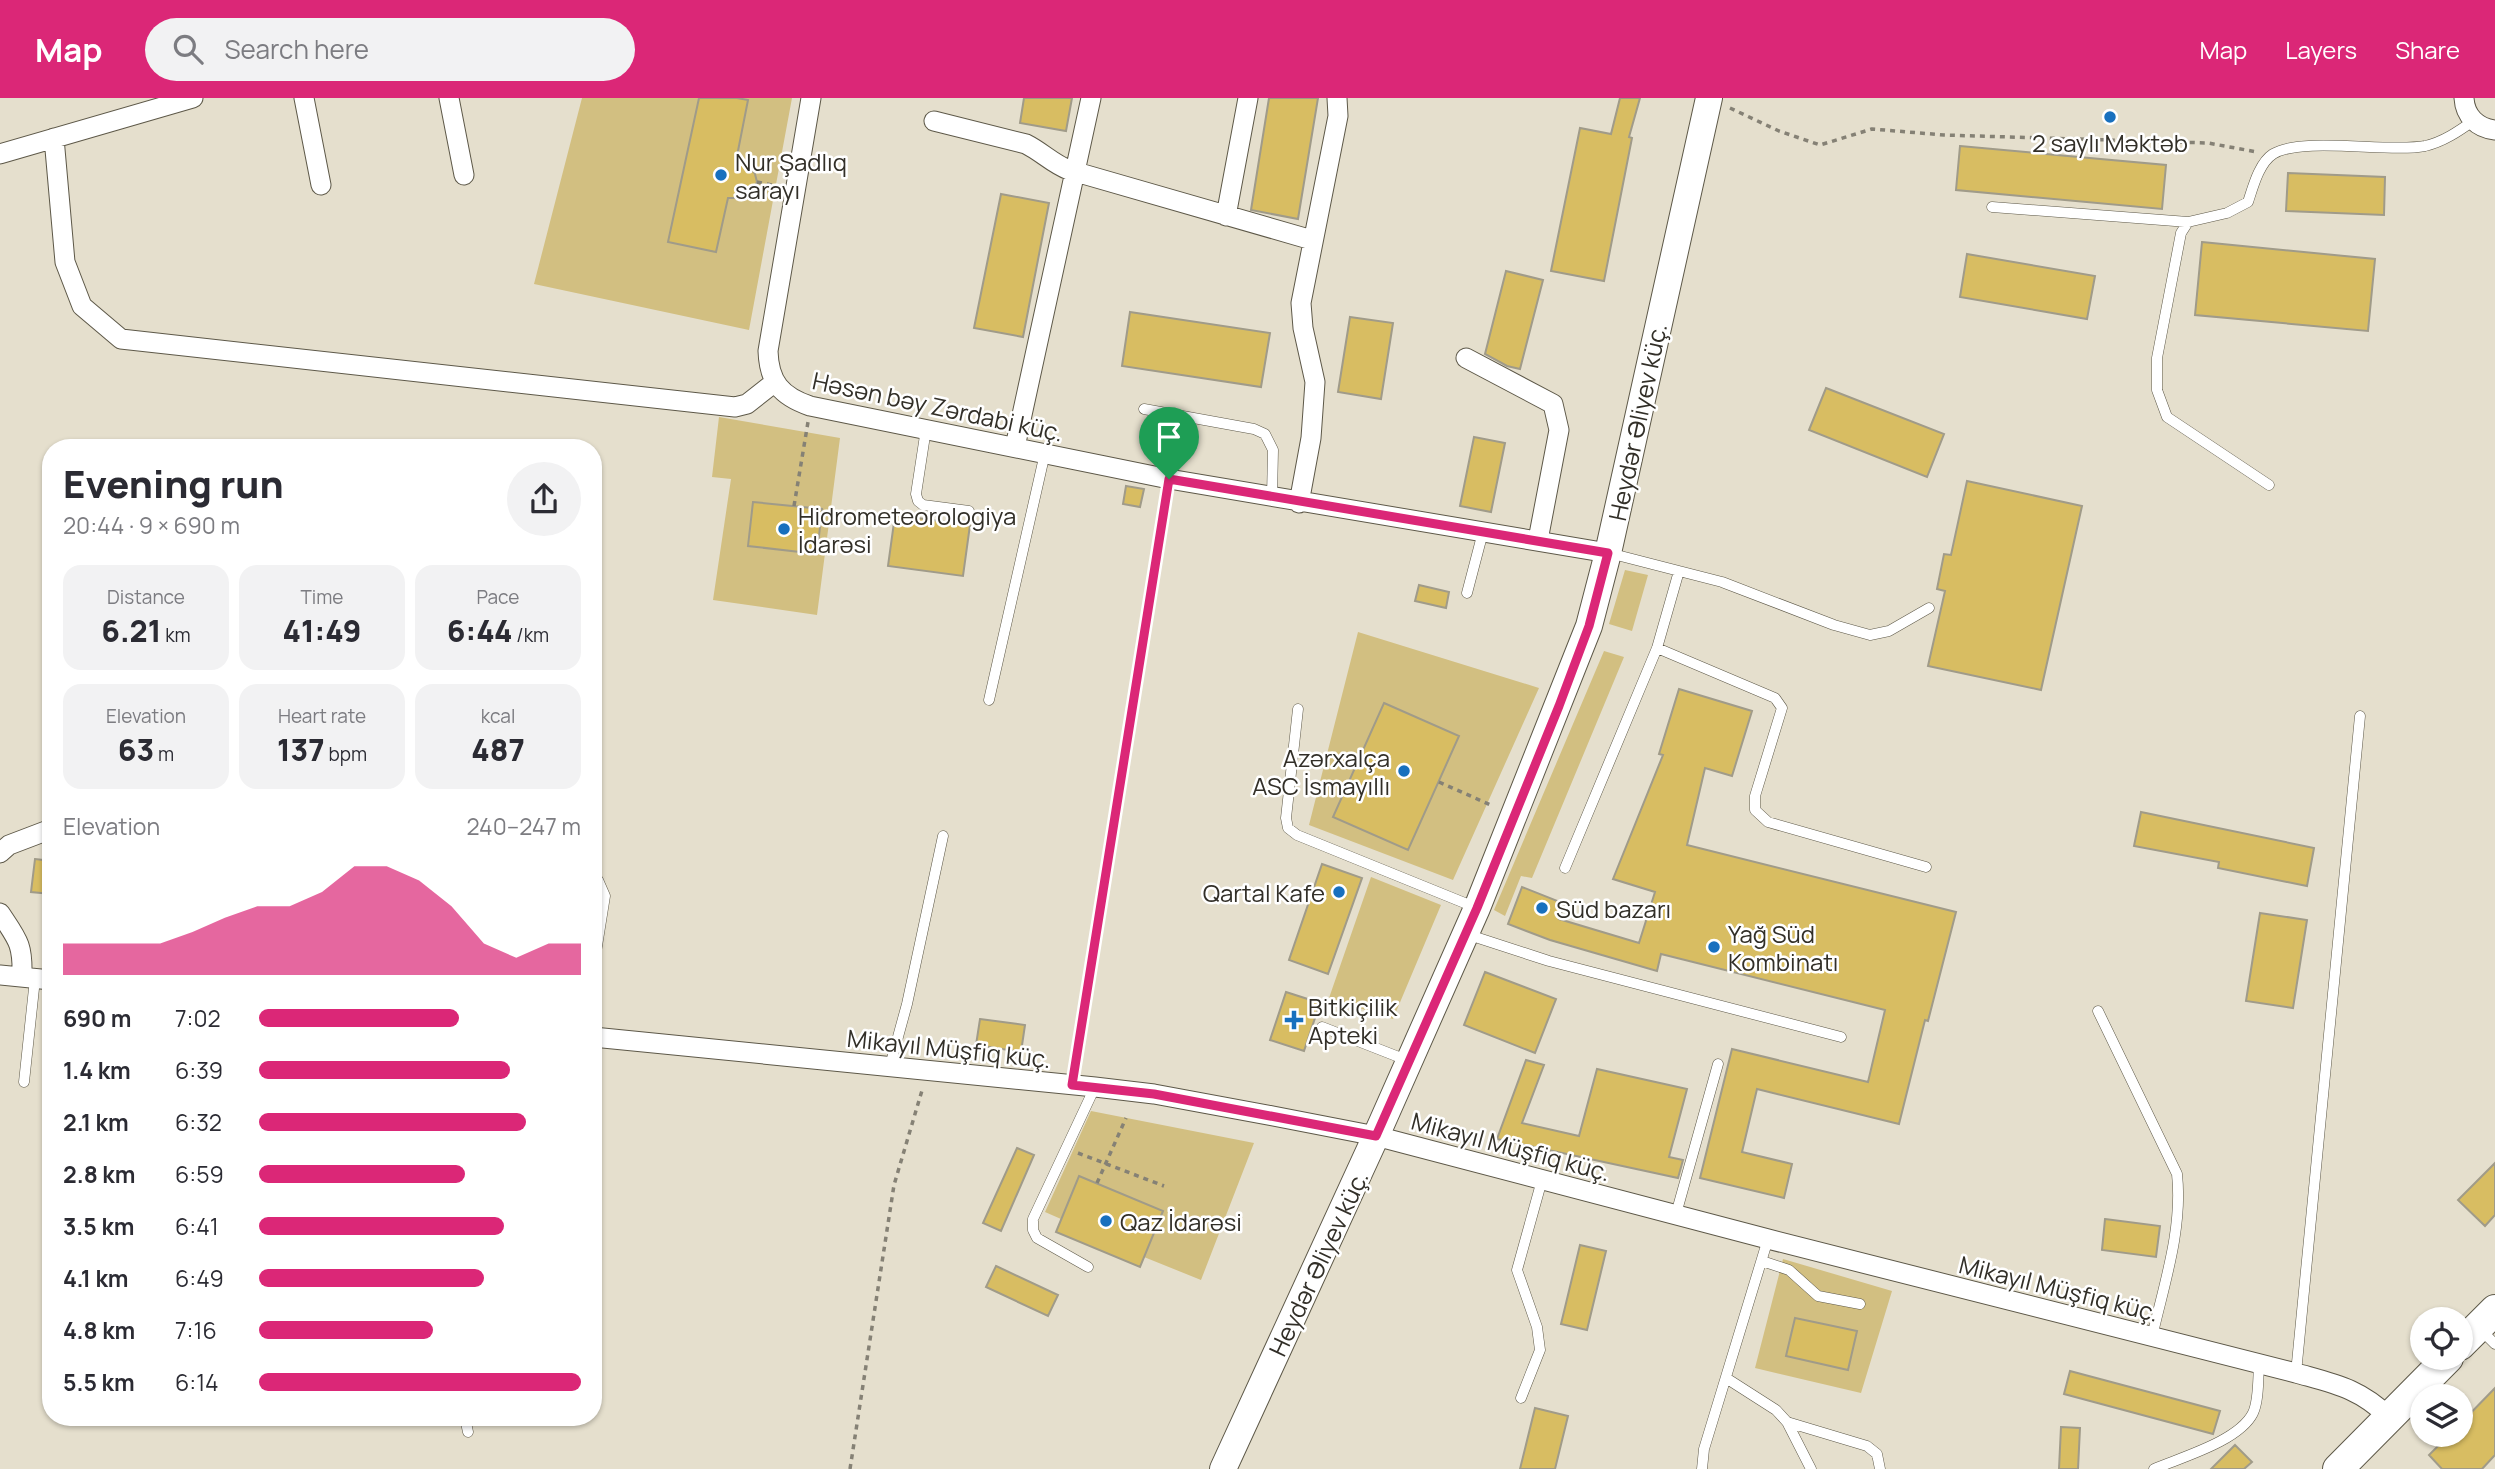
<!DOCTYPE html>
<meta charset="utf-8">
<style>
:root{--surface:#fff;--page:#f2f2f3;--text:#2b2b33;--muted:#7c7c81;--accent:#db2777}
body{margin:0;font-family:Manrope,sans-serif;background:var(--page);color:var(--text);height:100vh;display:flex;flex-direction:column;font-size:26px;white-space:nowrap}
*{box-sizing:border-box;margin:0}
p{font-size:23px;color:var(--muted)}
.icon{flex:none;width:38px;height:38px;fill:none;stroke:currentColor;stroke-width:2;stroke-linecap:round;stroke-linejoin:round}
.map{position:relative;flex:1;overflow:hidden}
.panel{position:absolute;left:42px;top:341px;width:560px;height:987px;display:flex;flex-direction:column;background:var(--surface);border-radius:28px;box-shadow:0 2px 5px #0004}
.panel>*{flex:none}
.fabs{position:absolute;left:2410px;top:1209px;display:grid;gap:14px}
.fabs a{display:grid;place-items:center;width:63px;height:63px;border-radius:50%;background:var(--surface);box-shadow:0 2px 5px #0004;font-size:35px}
.pin{position:absolute;display:grid;place-items:center;width:60px;height:60px;color:#fff;margin:-72px -30px;border-radius:50% 50% 50% 0;rotate:-45deg;box-shadow:0 0 7px #0007}
.pin .icon{rotate:45deg}
.round{display:grid;place-items:center;flex:none;width:74px;height:74px;border-radius:37px;background:var(--page)}
.summary{display:flex;align-items:center;justify-content:space-between;height:119px;padding:0 21px}
h1{font-size:38px;font-weight:800;line-height:52px}
.metrics{display:grid;grid-template-columns:repeat(3,1fr);gap:10px;height:119px;padding:7px 21px}
.metrics div{display:grid;align-content:center;border-radius:18px;background:var(--page);text-align:center}
.metrics b{font-size:30px;font-weight:800}
.metrics small{font-size:19px;font-weight:400}
.metrics p{font-size:19px}
.chart{height:196px;padding:14px 21px}
.chart p{display:flex;justify-content:space-between}
.chart svg{width:100%;height:126px;margin-top:7px;fill:var(--accent);opacity:.7}
ul{padding:0 21px;list-style:none;font-size:23px}
li{display:grid;grid-template-columns:112px 84px 1fr;align-items:center;height:52px}
li i{height:18px;border-radius:9px;background:var(--accent)}
header{display:flex;align-items:center;gap:42px;box-sizing:border-box;height:98px;padding:0 35px;background:var(--accent);color:#fff}
header strong{font-size:33px}
nav{display:flex;gap:38px;margin-inline-start:auto;font-size:24px}
.search{width:490px;height:63px;background:var(--page);display:flex;align-items:center;gap:18px;box-sizing:border-box;padding:0 24px;border-radius:38px;color:var(--muted);font-size:26px}
.map>svg:first-child{display:block}
.green{fill:#d2bf81}
.building{fill:#d8bd62;stroke:#a09b89;stroke-width:2}
.lines{fill:none;stroke-linecap:round;stroke-linejoin:round}
.lane-casing{stroke:#5d5848;stroke-width:11}
.street-casing{stroke:#5d5848;stroke-width:21}
.secondary-casing{stroke:#5d5848;stroke-width:28}
.primary-casing{stroke:#5d5848;stroke-width:32}
.path{stroke:#858175;stroke-width:3.5;stroke-dasharray:5 5;stroke-linecap:butt}
.lane{stroke:#fff;stroke-width:10}
.street{stroke:#fff;stroke-width:19}
.secondary{stroke:#fff;stroke-width:26}
.primary{stroke:#fff;stroke-width:30}
.route-casing{stroke:#fff;stroke-width:14}
.route{stroke:#db2777;stroke-width:9}
.poi-dot{fill:#1870be;stroke:#fff;stroke-width:2.5}
.labels{text-anchor:middle;dominant-baseline:central;stroke-width:5;stroke-linejoin:round;paint-order:stroke}
.poi-label{font-size:24px;fill:#322f28;stroke:#fff;text-anchor:start}
.street-label{font-size:24px;fill:#322f28;stroke:#fff}
</style>
<header>
<strong>Map</strong>
<div class="search"><svg class="icon" aria-label="search" viewBox="0 0 24 24"><circle cx="10" cy="10" r="6"/><path d="M15 15l6 6"/></svg>Search here</div>
<nav><a>Map</a><a>Layers</a><a>Share</a></nav>
</header>
<div class="map">
<svg width="2495" height="1371" viewBox="0 0 2495 1371">
<rect width="100%" height="100%" fill="#e5dfcd"/>
<!-- green -->
<path class="green" d="M582,0H792L749,232L534,186Z
M719,319L840,340L817,517L713,502L731,381L712,379Z
M1625,472L1648,477L1632,533L1609,526Z
M1358,534L1539,590L1453,782L1309,727Z
M1604,553L1624,559L1532,780L1521,778L1505,818L1494,812Z
M1371,779L1441,807L1393,921L1329,900Z
M1091,1013L1254,1045L1201,1182L1144,1159L1163,1113L1079,1078L1061,1121L1045,1114Z
M1783,1161L1892,1193L1861,1295L1755,1270Z"/>
<!-- building -->
<path class="building" d="M699,0H737L748,2L736,63L747,66L755,76L757,84L753,92L742,100H728L716,154L668,144Z
M1024,0H1072L1066,33L1020,25Z
M1269,0H1318L1298,121L1251,112Z
M1620,0H1640L1629,39L1632,40L1604,183L1551,173L1580,30L1611,36Z
M1960,48L2166,67L2162,111L1956,92Z
M2288,75L2385,79L2384,117L2286,113Z
M1001,96L1049,105L1023,239L974,230Z
M2202,144L2375,161L2368,233L2195,217Z
M1967,156L2095,178L2087,221L1960,199Z
M1506,173L1543,182L1520,271L1507,268L1485,256Z
M1130,214L1270,235L1261,289L1122,268Z
M1350,219L1393,225L1381,301L1338,294Z
M1826,290L1944,336L1927,379L1809,332Z
M1474,339L1505,345L1491,414L1460,408Z
M1967,383L2082,408L2041,592L1928,568L1945,493L1937,491L1944,456L1951,457Z
M1126,388L1144,391L1140,409L1123,406Z
M753,404L822,411L817,456L748,448Z
M895,417L970,427L963,478L888,468Z
M1419,487L1449,494L1446,510L1415,503Z
M1679,591L1752,613L1732,678L1705,670L1687,747L1956,814L1928,923L1925,922L1899,1026L1757,991L1742,1054L1792,1066L1784,1100L1700,1080L1732,951L1868,984L1885,912L1661,856L1657,873L1550,842L1508,826L1522,789L1565,806L1559,821L1639,845L1655,794L1613,781L1663,657L1659,656Z
M1384,605L1459,638L1408,752L1333,719Z
M2141,714L2314,750L2307,788L2218,770L2219,764L2134,748Z
M35,761L51,763V796L31,794Z
M1322,766L1362,780L1328,876L1289,862Z
M2260,815L2307,822L2293,910L2246,903Z
M1485,874L1556,901L1535,955L1464,927Z
M1286,894L1320,905L1304,953L1270,942Z
M980,921L1025,927L1021,954L976,947Z
M1526,962L1544,967L1522,1025L1579,1038L1597,971L1687,991L1669,1059L1683,1062L1678,1080L1497,1041Z
M1017,1050L1034,1057L1001,1133L983,1125Z
M2495,1065V1117L2485,1128L2458,1102Z
M1079,1078L1163,1113L1140,1169L1056,1134Z
M2105,1121L2160,1128L2156,1159L2102,1152Z
M1580,1147L1606,1153L1587,1232L1561,1226Z
M996,1168L1058,1197L1048,1218L986,1189Z
M1795,1220L1857,1233L1848,1272L1786,1258Z
M2070,1273L2220,1313L2213,1336L2064,1296Z
M2495,1290V1357L2482,1371H2442L2429,1357L2449,1337H2460V1326Z
M1535,1310L1568,1318L1555,1371H1520Z
M2061,1329L2080,1330L2078,1371H2059Z
M2235,1347L2252,1364L2244,1371H2211Z"/>
<g class="lines">
<!-- lane casing -->
<g class="lane-casing">
<path id="lane" d="M1992,109L2188,124
M1144,311L1254,331L1265,336L1273,352L1272,399
M926,331L916,396L918,403L923,407L969,413
M2269,387L2167,319L2157,292V260L2181,135L2188,124L2227,115L2248,104C2253,89 2259,65 2273,56C2303,38 2389,55 2425,48C2443,44 2459,33 2473,23
M1679,473L1722,484L1834,527L1870,537L1889,533L1929,510
M1467,495L1483,434
M1657,550L1775,600L1782,610L1755,698V712L1768,724L1926,769
M989,602L1045,355
M1298,611L1286,720L1288,730L1297,737L1477,810
M1565,770L1657,550L1679,473L1609,455
M593,781L598,782L605,798L593,873
M1466,836L1549,863L1841,939
M2098,913L2177,1076C2183,1131 2164,1186 2152,1239
M1322,929L1409,963
M890,968L907,906L943,738
M24,984L35,881
M1072,987L1169,381
M1676,1116L1718,966
M1762,1163L1789,1172L1818,1198L1860,1206
M1088,1169L1037,1140L1033,1132V1121L1095,989
M2481,1232L2495,1246
M2296,1275L2360,618
M1726,1280L1776,1312L1787,1324L1811,1371
M1521,1300L1540,1252L1537,1229L1517,1172L1542,1082
M465,1320L468,1334
M1787,1324L1867,1348L1877,1356L1880,1371
M1702,1371L1704,1351L1768,1141
M2154,1371C2182,1359 2239,1343 2253,1315C2259,1302 2258,1280 2259,1266"/>
</g>
<!-- street casing -->
<g class="street-casing">
<path id="street" d="M304,0L321,87
M449,0L464,77
M811,0L768,253C769,284 781,298 810,308L1169,381L1608,455
M2464,0C2465,18 2477,30 2495,32
M934,23L1026,46C1042,54 1053,66 1069,72L1312,142
M54,40L65,164L82,208L121,241L735,309L747,306L775,284
M0,56L193,0
M1226,118L1248,0
M1466,260L1553,306L1559,332L1538,442
M1015,349L1091,0
M1299,405L1311,340L1315,284L1303,230L1301,205L1338,18L1337,0
M0,755L9,747L51,731
M0,815C18,842 23,846 22,879
M0,877L51,882
M593,939L1095,989L1154,996L1273,1018L1376,1038L1768,1141L2296,1275C2335,1286 2359,1290 2389,1319"/>
</g>
<!-- secondary casing -->
<g class="secondary-casing">
<path id="secondary" d="M1223,1371L1376,1038L1477,810L1589,528L1608,455L1709,0"/>
</g>
<!-- primary casing -->
<g class="primary-casing">
<path id="primary" d="M2460,1247L2495,1212
M2338,1371L2448,1260"/>
</g>
<!-- path -->
<path class="path" d="M1730,10L1779,33L1820,47L1872,31L1944,37L2208,45L2257,54
M757,84L777,88
M794,408L808,324
M1439,684L1493,708
M1078,1055L1164,1088
M1097,1085L1126,1020
M850,1371L894,1087L923,989"/>
<!-- lane -->
<use href="#lane" class="lane"/>
<!-- street -->
<use href="#street" class="street"/>
<!-- secondary -->
<use href="#secondary" class="secondary"/>
<!-- primary -->
<use href="#primary" class="primary"/>
</g>
<g class="lines">
<!-- route casing -->
<g class="route-casing">
<path id="route" d="M1169,381L1608,455L1589,528L1559,608L1477,810L1376,1038L1154,996L1072,987Z"/>
</g>
<!-- route -->
<use href="#route" class="route"/>
</g>
<!-- markers -->
<g class="poi-dot">
<circle cx="2110" cy="19" r="7"/>
<circle cx="721" cy="77" r="7"/>
<circle cx="784" cy="431" r="7"/>
<circle cx="1404" cy="673" r="7"/>
<circle cx="1339" cy="794" r="7"/>
<circle cx="1542" cy="810" r="7"/>
<circle cx="1714" cy="849" r="7"/>
<path d="M1290.5 911.5h7v7h7v7h-7v7h-7v-7h-7v-7h7z"/>
<circle cx="1106" cy="1123" r="7"/>
</g>
<g class="labels">
<!-- poi labels -->
<g class="poi-label">
<text x="2110" y="44" text-anchor="middle">2 saylı Məktəb</text>
<text x="735" y="63">Nur Şadlıq<tspan x="735" dy="28">sarayı</tspan></text>
<text x="798" y="417">Hidrometeorologiya<tspan x="798" dy="28">İdarəsi</tspan></text>
<text x="1390" y="659" text-anchor="end">Azərxalça<tspan x="1390" dy="28">ASC İsmayıllı</tspan></text>
<text x="1325" y="794" text-anchor="end">Qartal Kafe</text>
<text x="1556" y="810">Süd bazarı</text>
<text x="1728" y="835">Yağ Süd<tspan x="1728" dy="28">Kombinatı</tspan></text>
<text x="1308" y="908">Bitkiçilik<tspan x="1308" dy="28">Apteki</tspan></text>
<text x="1120" y="1123">Qaz İdarəsi</text>
</g>
<!-- street labels -->
<g class="street-label">
<text transform="translate(938 308) rotate(12)">Həsən bəy Zərdabi küç.</text>
<text transform="translate(1637 324) rotate(-78)">Heydər Əliyev küç.</text>
<text transform="translate(949 950) rotate(6)">Mikayıl Müşfiq küç.</text>
<text transform="translate(1511 1048) rotate(15)">Mikayıl Müşfiq küç.</text>
<text transform="translate(1318 1165) rotate(-65)">Heydər Əliyev küç.</text>
<text transform="translate(2059 1190) rotate(14)">Mikayıl Müşfiq küç.</text>
</g>
</g>
</svg>
<div class="fabs">
<a><svg class="icon" aria-label="locate" viewBox="0 0 24 24"><circle cx="12" cy="12" r="6"/><path d="M12 2v4M12 18v4M2 12h4M18 12h4"/></svg></a>
<a><svg class="icon" aria-label="layers" viewBox="0 0 24 24"><path d="M12 4l9 5-9 5-9-5zM3 14l9 5 9-5"/></svg></a>
</div>
<div class="pin" style="left:1169px;top:381px;background:#1e9e55"><svg class="icon" aria-label="arrive" viewBox="0 0 24 24"><path d="M6 21V4h12l-3 4 3 4H6"/></svg></div>
<section class="panel">
<div class="summary"><div><h1>Evening run</h1><p>20:44 · 9 × 690 m</p></div><a class="round"><svg class="icon" aria-label="share" viewBox="0 0 24 24"><path d="M12 15V3M7 8l5-5 5 5M5 13v7h14v-7"/></svg></a></div>
<div class="metrics">
<div><p>Distance</p><b>6.21<small> km</small></b></div>
<div><p>Time</p><b>41:49</b></div>
<div><p>Pace</p><b>6:44<small> /km</small></b></div>
</div>
<div class="metrics">
<div><p>Elevation</p><b>63<small> m</small></b></div>
<div><p>Heart rate</p><b>137<small> bpm</small></b></div>
<div><p>kcal</p><b>487</b></div>
</div>
<div class="chart"><p><span>Elevation</span>240–247 m</p>
<svg viewBox="0 0 160 44" preserveAspectRatio="none"><path d="M0 44V33L10 33L20 33L30 33L40 29L50 24L60 20L70 20L80 15L90 6L100 6L110 11L120 20L130 33L140 38L150 33L160 33V44z"/></svg>
</div>
<ul>
<li><b>690 m</b>7:02<i style="width:62%"></i></li>
<li><b>1.4 km</b>6:39<i style="width:78%"></i></li>
<li><b>2.1 km</b>6:32<i style="width:83%"></i></li>
<li><b>2.8 km</b>6:59<i style="width:64%"></i></li>
<li><b>3.5 km</b>6:41<i style="width:76%"></i></li>
<li><b>4.1 km</b>6:49<i style="width:70%"></i></li>
<li><b>4.8 km</b>7:16<i style="width:54%"></i></li>
<li><b>5.5 km</b>6:14<i style="width:100%"></i></li>
</ul>
</section>
</div>
